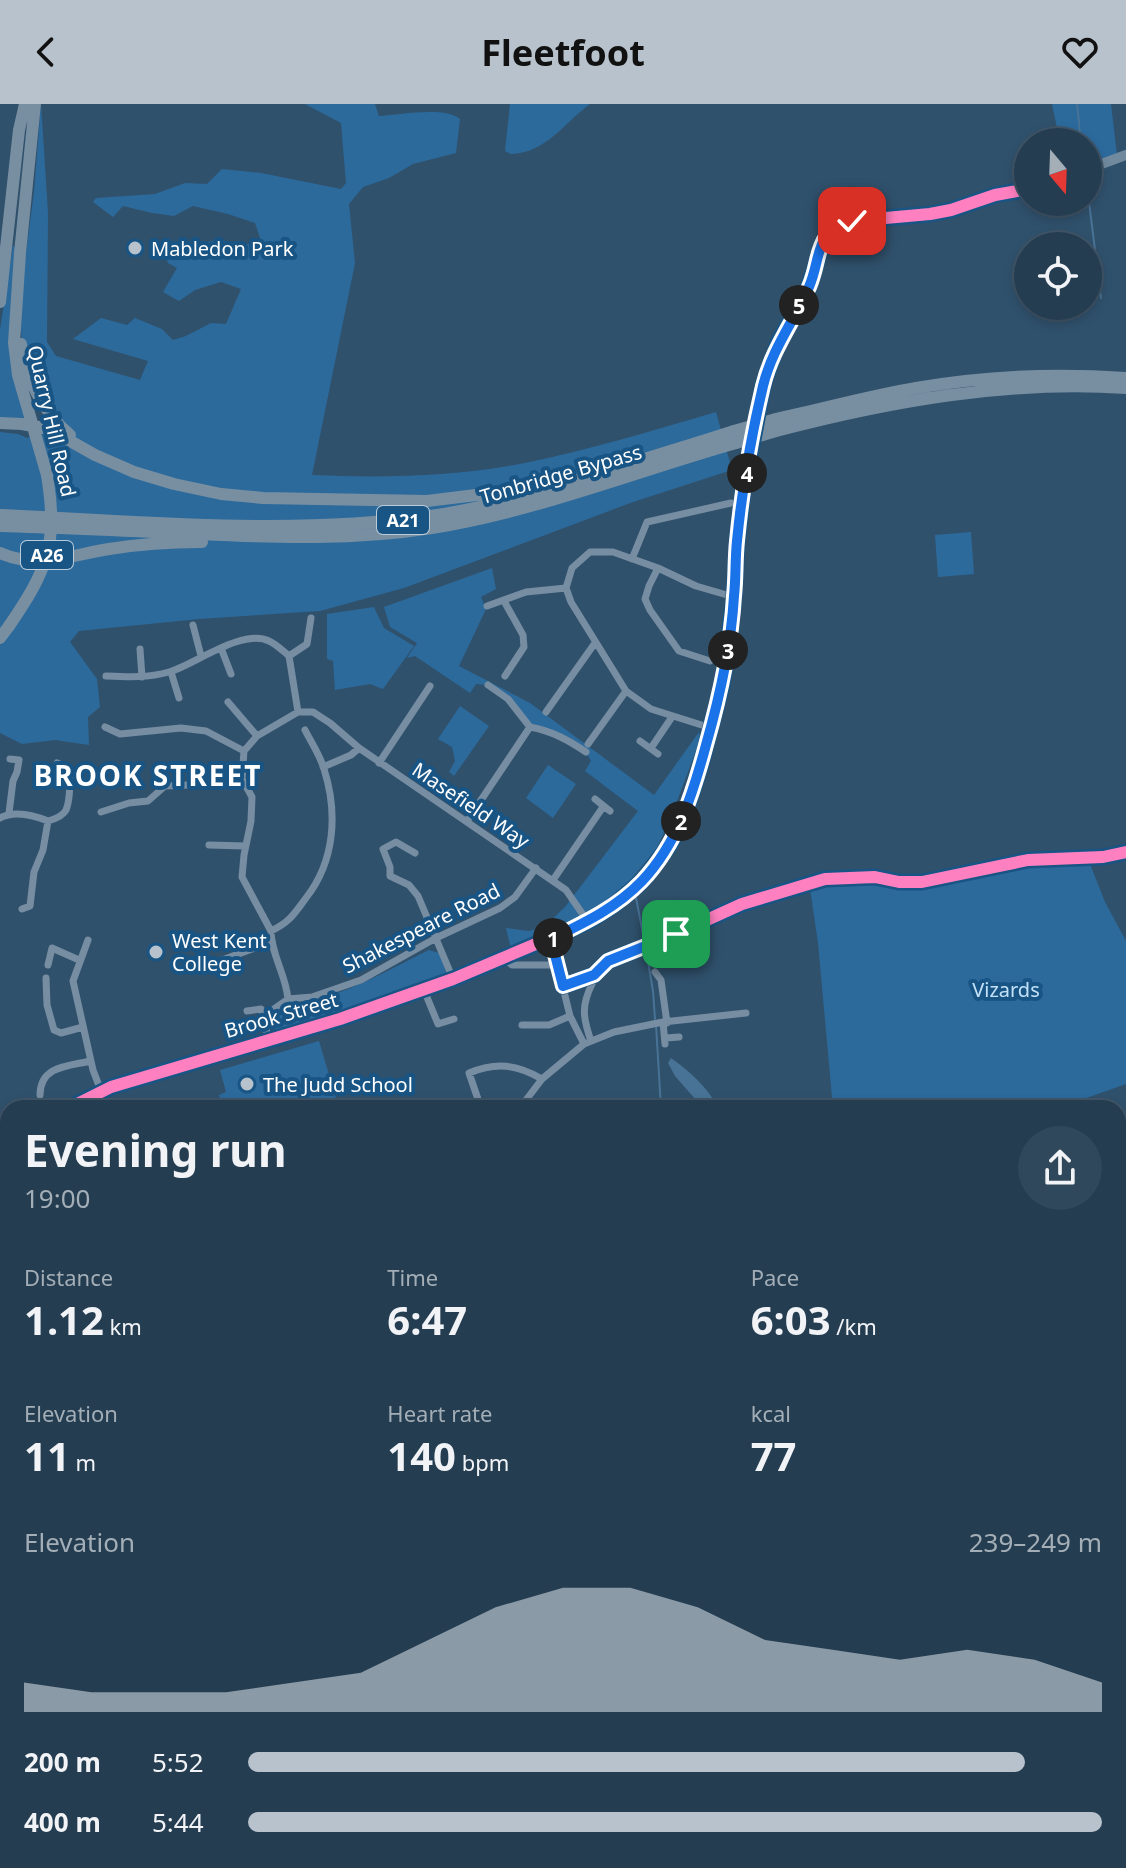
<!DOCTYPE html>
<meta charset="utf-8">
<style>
:root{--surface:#243d51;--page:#30485b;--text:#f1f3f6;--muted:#a3aeb7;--line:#415668;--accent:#b7c2cc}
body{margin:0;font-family:"Noto Sans",sans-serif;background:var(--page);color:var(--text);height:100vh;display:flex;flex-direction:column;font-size:30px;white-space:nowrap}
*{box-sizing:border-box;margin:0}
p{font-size:26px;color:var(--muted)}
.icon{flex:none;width:44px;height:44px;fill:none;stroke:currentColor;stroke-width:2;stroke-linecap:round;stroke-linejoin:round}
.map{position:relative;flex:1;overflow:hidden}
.details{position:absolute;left:0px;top:996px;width:1126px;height:768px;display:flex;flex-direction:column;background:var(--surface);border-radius:24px 24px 0 0;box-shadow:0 4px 12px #0003,0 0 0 2px var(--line)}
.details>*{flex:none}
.needle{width:52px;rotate:161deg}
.controls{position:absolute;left:1014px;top:24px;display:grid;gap:16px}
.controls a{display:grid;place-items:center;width:88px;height:88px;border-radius:50%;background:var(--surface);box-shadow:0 4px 12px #0003,0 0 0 2px var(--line);font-size:40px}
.pin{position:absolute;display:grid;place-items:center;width:68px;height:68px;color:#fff;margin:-34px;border-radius:16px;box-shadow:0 4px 12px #0006}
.km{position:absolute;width:40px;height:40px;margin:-20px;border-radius:50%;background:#222;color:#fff;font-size:22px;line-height:40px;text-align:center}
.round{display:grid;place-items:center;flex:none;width:84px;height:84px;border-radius:42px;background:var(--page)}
.head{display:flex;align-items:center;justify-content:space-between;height:136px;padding:0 24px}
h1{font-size:44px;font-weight:700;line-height:60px}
.metrics{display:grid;grid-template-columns:repeat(3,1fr);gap:12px;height:136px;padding:8px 24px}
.metrics div{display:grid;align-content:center}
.metrics b{font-size:40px;font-weight:700}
.metrics small{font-size:22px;font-weight:400}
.metrics p{font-size:22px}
.chart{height:224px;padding:16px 24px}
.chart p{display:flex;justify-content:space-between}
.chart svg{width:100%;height:144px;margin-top:8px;fill:var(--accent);opacity:.7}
ul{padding:0 24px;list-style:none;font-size:26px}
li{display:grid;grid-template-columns:128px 96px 1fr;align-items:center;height:60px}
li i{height:20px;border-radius:10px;background:var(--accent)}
header{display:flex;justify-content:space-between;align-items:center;height:104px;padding:0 24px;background:var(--accent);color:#111;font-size:36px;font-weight:700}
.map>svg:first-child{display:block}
.green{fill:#2c6a9c}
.water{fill:#487396}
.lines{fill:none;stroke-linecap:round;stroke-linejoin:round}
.stream{stroke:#487396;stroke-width:2}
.street{stroke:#778da2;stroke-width:7}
.secondary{stroke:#718a9e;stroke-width:10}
.highway{stroke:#788fa2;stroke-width:12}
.rail{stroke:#788fa2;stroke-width:2;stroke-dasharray:14 6;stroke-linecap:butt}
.highway-bridge{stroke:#788fa2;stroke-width:12}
.cycleway-casing{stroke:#185484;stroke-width:17}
.cycleway{stroke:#ff80c0;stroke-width:12}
.route-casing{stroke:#fff;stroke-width:16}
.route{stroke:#1a73e8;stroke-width:10}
.poi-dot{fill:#b7c2cc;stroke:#185484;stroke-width:3}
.labels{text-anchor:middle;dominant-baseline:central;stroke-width:8;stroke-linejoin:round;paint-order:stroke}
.shield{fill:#185484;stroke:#baccda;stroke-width:2}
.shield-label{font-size:18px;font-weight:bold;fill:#fff}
.poi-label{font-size:20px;fill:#fff;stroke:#185484;text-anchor:start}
.street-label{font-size:20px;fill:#fff;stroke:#185484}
.park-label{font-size:20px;fill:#c2e1f9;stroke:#185484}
.district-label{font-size:28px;font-weight:bold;letter-spacing:2px;fill:#fff;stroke:#185484}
</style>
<header><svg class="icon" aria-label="back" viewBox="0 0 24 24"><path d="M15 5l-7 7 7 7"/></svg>Fleetfoot<svg class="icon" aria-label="heart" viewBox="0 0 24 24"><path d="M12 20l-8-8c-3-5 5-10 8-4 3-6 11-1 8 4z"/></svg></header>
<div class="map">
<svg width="1126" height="1764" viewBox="0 0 1126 1764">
<rect width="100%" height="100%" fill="#30516c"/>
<!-- green -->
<path class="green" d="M41,0L48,109L47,238L56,252L140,276L148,257L73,235L101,214L127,221L135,214L162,225L173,236L186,232L211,219L226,220L241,185L221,178L195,186L179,197L163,188L177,164L168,159L163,145L167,138L177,146L216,136L255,141L260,134L255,119L228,110L193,102L174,112L152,109L123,102L113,113L93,98L96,94L155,90L185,79L207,80L222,65L261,69L341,85L346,79L341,19L305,0H375L379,12C399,11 445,2 460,15L456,49L413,60L389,74L363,83L349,100L355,159L312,371C381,374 452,373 520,360C586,347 651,327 716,308L732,366L633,398L404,484L320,507L199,515L79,527L70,538L97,575L100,603L88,613L89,641L55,636L22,640L0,629V328L18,330L27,334C43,328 46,329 62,338L22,240L20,212L23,171L34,88Z
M510,0H590C564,19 546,49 511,50L505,47Z
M1052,0H1111L1117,51L1088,61V38H1060Z
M13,141L17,146L12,203L28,319L0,316V226Z
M971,428L974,470L938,473L935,431Z
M492,464L496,485L481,493L486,505L459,562L530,599L654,691L699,628L700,636L671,713L657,744L623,785L593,806L511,845L506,824L529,827L545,822L565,803L638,707L585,667L591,657L586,648L530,619L488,581L476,580L470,589L415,552L407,554L417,539L390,523L384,503Z
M374,503L384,524L414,542L383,585L370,580L335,586L333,557L327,555V510Z
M460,602L489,622L454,672L449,668L455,657L452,643L438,635Z
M548,661L576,680L553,714L526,694Z
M1040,760H1090L1105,798L1126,837V980L1058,1004H833L818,839L810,784C847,774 884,783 922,780C960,778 1002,767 1040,760Z
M429,846L439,849L446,868L445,874L336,911L278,927L270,923V918L284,908L290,899C340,896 385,867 429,846Z
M319,937L338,1001L336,1004H223L219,991L226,988L220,966Z
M0,1643H8V1756H623V1761L621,1764H520L512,1757L501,1759L494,1764H0Z
M854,1756H954L956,1758L961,1756H1063L1055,1764H846Z"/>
<!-- water -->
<path class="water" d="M671,954C689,967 708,983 718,1004H703L675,972L668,959Z
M1126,1103V1242L1118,1253V1106Z"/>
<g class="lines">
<!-- stream -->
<path class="stream" d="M1077,0L1081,38
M1088,90L1101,194
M636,794L645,840
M646,846L653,887L655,915
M656,921L661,1004
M1118,1566L1126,1559
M1118,1699L1126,1695
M1118,1707L1126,1701
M963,1756L967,1764
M533,1764L537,1756
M873,1764L881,1756
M978,1764L1003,1756
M1029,1764L1037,1756"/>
<!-- street -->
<path class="street" d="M632,455L647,418L731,399
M658,464L649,482L645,495L650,506L679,547L710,557
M504,497L523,531L524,543L505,572
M487,502L526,488L566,484
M193,521L201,552
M221,544L231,570
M140,545L142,573
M289,552L307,540L311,514
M171,568L179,594
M106,572C128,573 148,574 169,568C194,561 242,524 269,537C276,540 283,547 289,552L298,608
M488,581L508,595L530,623C552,627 568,636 586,648
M228,598L257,632
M546,608L595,539
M105,623L120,630L181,624L206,627L244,647
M711,624L651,605L626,587L571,498L566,484L572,464L590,448H613L658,464L696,482L734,493
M640,637L658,650
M588,640L626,587
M651,644L672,613
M379,659L430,582
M323,663L351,651L359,644L566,786L588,818
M595,695L610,707
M101,708L129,699L148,697L165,682L209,680L242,675
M9,709L13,677L17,668L19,656L10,655
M0,714C15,706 33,711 48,717L43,746L34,768L30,802L22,805
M48,717C55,715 63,712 66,706C70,697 71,672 68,664L57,659
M467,717L530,623
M209,741L245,742
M415,749L396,738L383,745L390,763V772L409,781L418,792L453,875
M553,776L603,703
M271,827L242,773L244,751L251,717L252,693L242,675L244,647L257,632L298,608H313L330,619L359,644
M551,835L570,912L584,940
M88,836L73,877L93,966L101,987
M504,855L512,861H558
M222,856L271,838
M48,861L52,844L79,856
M655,868L661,876L667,919
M46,874L47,901L54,926L61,929L83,923
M563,882L594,871L608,857L676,830L742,800L825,775L875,773L899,778H922L1028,756L1103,753L1126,748
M424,886L438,920L454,915
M288,895C286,871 271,850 271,827C290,818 294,810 306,794C335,757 338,709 324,665C320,651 311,638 305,626
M247,907L261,905L264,912
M663,918L665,940
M522,921H549L570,912
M666,934L679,933
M268,935L264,912L288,895L312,893L361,876L436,834L500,804L515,793L536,764
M591,937C583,914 581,902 592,880
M40,991C40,962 68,962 91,957
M481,1004L469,969C496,958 516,960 542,975
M520,1004L542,975L584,940L614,928L663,918L746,909
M0,1149L8,1143
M0,1293H8
M0,1370H1
M0,1406L8,1404
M0,1508L8,1511
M0,1595L8,1593"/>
<!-- secondary -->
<path class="secondary" d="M1088,65L1126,51
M69,1004L111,983L340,915L453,875L588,818L614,801L643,776L671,739L688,701L700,664L722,582L727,550L734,493L737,439L743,388L764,278L779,237L808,185L823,139L831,126L852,117L930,110L951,106L995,91L1028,85
M0,1052L8,1049"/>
<!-- highway -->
<path class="highway" d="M35,0L20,149L14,239L18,271L47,371
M0,198L19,26L25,0
M21,240C25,274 44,309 70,331
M776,315C823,305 869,292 916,284C985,272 1056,269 1126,274
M0,319L22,320L49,325L95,351L134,368L174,380L221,390L263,394L427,397L517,386
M776,327C890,297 1008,276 1126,284
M0,411C143,417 288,432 430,412C483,405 533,389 583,374C634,358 684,343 734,327
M0,422C67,424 134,427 201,430C278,434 355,436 432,424C534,408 637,367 736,339
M0,449C36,465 72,451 109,445C140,440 171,438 202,438
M0,534L9,522"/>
<!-- rail -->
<path class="rail" d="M1118,1064L1126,1061
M0,1429L8,1427
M0,1448L8,1447
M0,1464L8,1462
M650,1756L655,1764"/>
<!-- highway-bridge -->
<path class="highway-bridge" d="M734,327L776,315
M736,339L776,327
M9,522C48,465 58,440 47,371"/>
<!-- cycleway casing -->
<g class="cycleway-casing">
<path id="cycleway" d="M563,882L594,871L608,857L676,830L742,800L825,775L875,773L899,778H922L1028,756L1103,753L1126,748
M69,1004L111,983L340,915L453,875L588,818L614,801L643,776L671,739L688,701L700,664L722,582L727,550L734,493L737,439L743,388L764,278L779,237L808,185L823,139L831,126L852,117L930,110L951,106L995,91L1028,85"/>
</g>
<!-- cycleway -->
<use href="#cycleway" class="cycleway"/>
</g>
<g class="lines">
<!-- route casing -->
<g class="route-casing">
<path id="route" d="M676,830L608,857L594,871L563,882L551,835C584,819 616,804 642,777C678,739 693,689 706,641C720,592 731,543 734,492C736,474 735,456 737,437C742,385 751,333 763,282C772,245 794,217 809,183C822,153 813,128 852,117"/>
</g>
<!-- route -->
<use href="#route" class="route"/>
</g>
<!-- markers -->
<g class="poi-dot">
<circle cx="135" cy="144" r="8"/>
<circle cx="156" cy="848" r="8"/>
<circle cx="247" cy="980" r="8"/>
</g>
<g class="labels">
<!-- shield labels -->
<g class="shield">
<rect x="377" y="402" width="52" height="28" rx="6"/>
<rect x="21" y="437" width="52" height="28" rx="6"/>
</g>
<g class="shield-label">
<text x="403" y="416">A21</text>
<text x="47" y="451">A26</text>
</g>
<!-- poi labels -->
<g class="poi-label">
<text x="151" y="144">Mabledon Park</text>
<text x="172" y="836">West Kent<tspan x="172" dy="23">College</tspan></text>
<text x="263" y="980">The Judd School</text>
</g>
<!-- street labels -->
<g class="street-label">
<text transform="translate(52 317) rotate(77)">Quarry Hill Road</text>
<text transform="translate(561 370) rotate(-16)">Tonbridge Bypass</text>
<text transform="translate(471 701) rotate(34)">Masefield Way</text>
<text transform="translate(421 824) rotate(-27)">Shakespeare Road</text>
<text transform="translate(281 911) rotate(-16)">Brook Street</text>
</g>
<!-- park labels -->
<g class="park-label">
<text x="1006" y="885">Vizards</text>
</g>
<!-- district labels -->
<g class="district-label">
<text x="148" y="671">BROOK STREET</text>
</g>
</g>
</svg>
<div class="controls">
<a><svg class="needle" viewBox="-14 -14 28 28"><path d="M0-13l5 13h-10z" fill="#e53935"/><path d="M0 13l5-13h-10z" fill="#a3aeb7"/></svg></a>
<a><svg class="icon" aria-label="locate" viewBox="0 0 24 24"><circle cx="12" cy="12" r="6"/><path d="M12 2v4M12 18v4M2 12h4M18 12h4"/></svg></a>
</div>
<div class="pin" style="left:676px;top:830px;background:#1e9e55"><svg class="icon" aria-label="arrive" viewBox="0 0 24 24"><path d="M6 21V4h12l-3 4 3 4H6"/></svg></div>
<div class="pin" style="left:852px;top:117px;background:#d93025"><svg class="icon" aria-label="check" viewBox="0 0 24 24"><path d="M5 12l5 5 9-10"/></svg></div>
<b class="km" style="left:553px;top:834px">1</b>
<b class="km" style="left:681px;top:717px">2</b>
<b class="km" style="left:728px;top:546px">3</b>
<b class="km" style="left:747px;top:369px">4</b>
<b class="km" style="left:799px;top:201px">5</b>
<section class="details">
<div class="head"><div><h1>Evening run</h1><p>19:00</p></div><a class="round"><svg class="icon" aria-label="share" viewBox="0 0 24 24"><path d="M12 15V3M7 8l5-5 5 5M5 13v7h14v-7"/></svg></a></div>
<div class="metrics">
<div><p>Distance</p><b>1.12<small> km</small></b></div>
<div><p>Time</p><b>6:47</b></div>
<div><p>Pace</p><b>6:03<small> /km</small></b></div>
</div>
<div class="metrics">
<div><p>Elevation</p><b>11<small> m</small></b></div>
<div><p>Heart rate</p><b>140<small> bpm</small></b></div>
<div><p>kcal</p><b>77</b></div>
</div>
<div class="chart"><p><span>Elevation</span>239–249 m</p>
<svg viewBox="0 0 160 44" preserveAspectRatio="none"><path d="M0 44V35L10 38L20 38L30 38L40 35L50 32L60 22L70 12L80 6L90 6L100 12L110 22L120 25L130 28L140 25L150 28L160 35V44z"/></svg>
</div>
<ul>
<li><b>200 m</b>5:52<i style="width:91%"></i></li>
<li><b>400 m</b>5:44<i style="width:100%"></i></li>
</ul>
</section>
</div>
